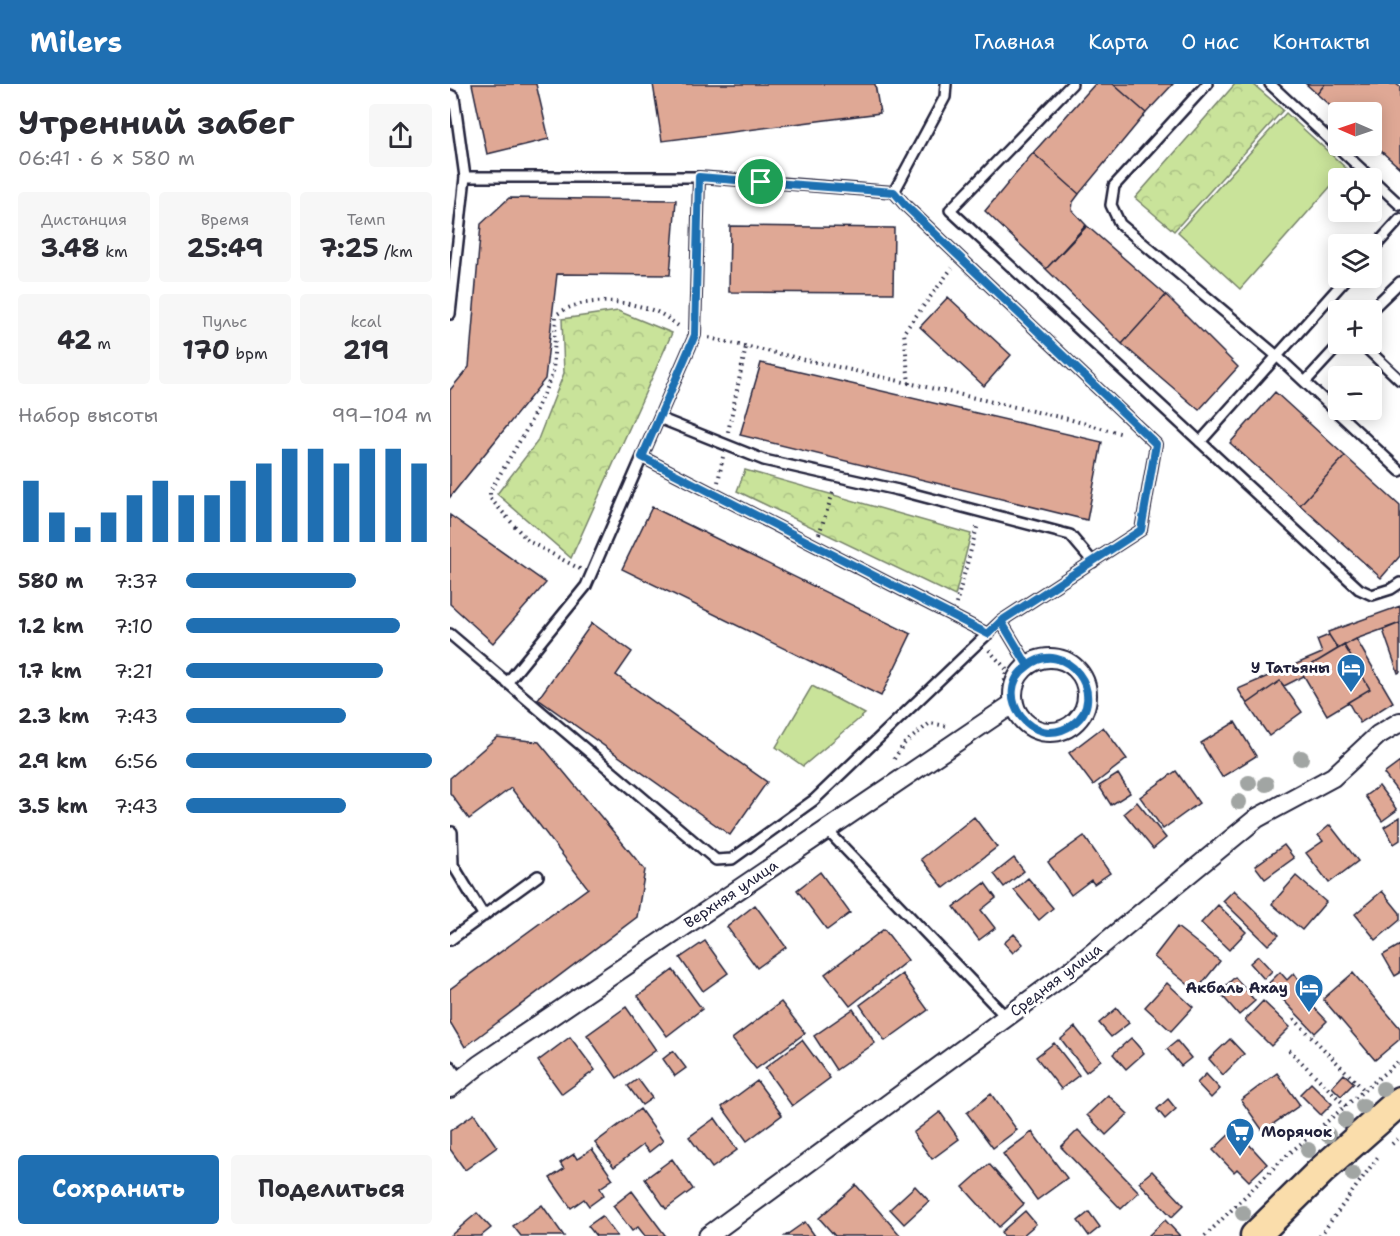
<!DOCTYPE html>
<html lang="ru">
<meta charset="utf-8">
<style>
:root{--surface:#fff;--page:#f7f7f7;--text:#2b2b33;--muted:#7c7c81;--accent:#1f6fb2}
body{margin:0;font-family:"Shantell Sans",sans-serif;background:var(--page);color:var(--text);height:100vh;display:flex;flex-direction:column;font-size:22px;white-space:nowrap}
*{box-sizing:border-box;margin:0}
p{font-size:20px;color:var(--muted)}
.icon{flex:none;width:33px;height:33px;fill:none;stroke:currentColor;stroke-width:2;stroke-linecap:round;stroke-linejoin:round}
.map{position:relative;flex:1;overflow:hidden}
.panel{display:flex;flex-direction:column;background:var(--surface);width:450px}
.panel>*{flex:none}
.needle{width:39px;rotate:272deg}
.buttons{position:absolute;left:878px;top:18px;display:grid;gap:12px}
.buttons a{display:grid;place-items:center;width:54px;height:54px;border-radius:6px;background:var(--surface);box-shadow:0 3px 15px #0003;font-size:30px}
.pin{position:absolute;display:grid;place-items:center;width:51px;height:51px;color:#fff;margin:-26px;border:3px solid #fff;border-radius:50%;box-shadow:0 2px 6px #0007}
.round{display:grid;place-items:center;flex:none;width:63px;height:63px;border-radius:6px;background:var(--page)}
.head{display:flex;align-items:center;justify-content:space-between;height:102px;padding:0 18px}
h1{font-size:33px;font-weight:700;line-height:45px}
.stats{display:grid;grid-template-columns:repeat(3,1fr);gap:9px;height:102px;padding:6px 18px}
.stats div{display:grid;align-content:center;border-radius:6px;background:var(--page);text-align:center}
.stats b{font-size:26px;font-weight:700}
.stats small{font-size:16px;font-weight:400}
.stats p{font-size:16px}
.chart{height:168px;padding:12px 18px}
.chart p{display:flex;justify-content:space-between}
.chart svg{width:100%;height:108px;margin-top:6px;stroke:var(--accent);stroke-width:6}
.action{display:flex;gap:12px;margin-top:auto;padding:12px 18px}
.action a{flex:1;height:69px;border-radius:6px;background:var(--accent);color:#fff;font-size:24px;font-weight:700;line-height:69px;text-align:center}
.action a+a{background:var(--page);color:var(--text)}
ul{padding:0 18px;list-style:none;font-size:20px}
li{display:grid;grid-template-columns:96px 72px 1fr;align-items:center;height:45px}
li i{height:15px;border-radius:8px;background:var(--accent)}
header{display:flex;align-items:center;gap:36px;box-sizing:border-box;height:84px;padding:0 30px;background:var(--accent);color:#fff}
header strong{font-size:28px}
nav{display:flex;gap:33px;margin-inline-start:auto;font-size:21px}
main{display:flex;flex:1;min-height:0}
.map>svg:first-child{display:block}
.park{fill:url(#park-crowns);stroke:#76826a;stroke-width:1.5}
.garden{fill:#c9e39a;stroke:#76826a;stroke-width:1.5}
.building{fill:#dfa895;stroke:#22223b;stroke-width:1.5}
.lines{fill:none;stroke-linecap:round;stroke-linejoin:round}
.lane-casing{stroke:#22223b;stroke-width:14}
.street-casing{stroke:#22223b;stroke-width:22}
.primary-casing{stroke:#22223b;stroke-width:33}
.path{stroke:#22223b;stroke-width:4;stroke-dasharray:1.5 4.5;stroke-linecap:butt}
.lane{stroke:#fff;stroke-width:9}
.street{stroke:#fff;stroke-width:18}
.primary{stroke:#faddab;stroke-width:28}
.tree{fill:#a1a5a3}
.route-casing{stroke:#fff;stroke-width:12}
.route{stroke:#1f6fb2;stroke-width:8}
.labels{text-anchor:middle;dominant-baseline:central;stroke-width:6;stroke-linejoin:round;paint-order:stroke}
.poi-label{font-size:15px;font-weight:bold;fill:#22223b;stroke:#fff;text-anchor:end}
.street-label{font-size:15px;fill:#22223b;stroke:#fff}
</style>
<header>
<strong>Milers</strong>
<nav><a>Главная</a><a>Карта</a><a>О нас</a><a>Контакты</a></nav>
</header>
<main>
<section class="panel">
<div class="head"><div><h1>Утренний забег</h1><p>06:41 · 6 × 580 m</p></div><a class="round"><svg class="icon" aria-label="share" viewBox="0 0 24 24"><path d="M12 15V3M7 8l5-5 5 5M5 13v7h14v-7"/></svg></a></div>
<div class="stats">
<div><p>Дистанция</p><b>3.48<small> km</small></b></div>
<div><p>Время</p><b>25:49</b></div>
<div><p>Темп</p><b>7:25<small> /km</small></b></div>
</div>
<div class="stats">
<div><b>42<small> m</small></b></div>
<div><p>Пульс</p><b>170<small> bpm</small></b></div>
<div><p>kcal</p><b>219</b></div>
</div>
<div class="chart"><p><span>Набор высоты</span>99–104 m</p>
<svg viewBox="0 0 160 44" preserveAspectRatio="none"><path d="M5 44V19M15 44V32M25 44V38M35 44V32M45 44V25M55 44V19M65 44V25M75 44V25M85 44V19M95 44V12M105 44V6M115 44V6M125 44V12M135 44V6M145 44V6M155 44V12"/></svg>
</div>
<ul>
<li><b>580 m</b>7:37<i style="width:69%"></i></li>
<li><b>1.2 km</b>7:10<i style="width:87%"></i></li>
<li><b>1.7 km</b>7:21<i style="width:80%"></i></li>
<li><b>2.3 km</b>7:43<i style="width:65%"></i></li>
<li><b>2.9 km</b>6:56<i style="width:100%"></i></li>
<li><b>3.5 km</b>7:43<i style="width:65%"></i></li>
</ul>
<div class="action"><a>Сохранить</a><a>Поделиться</a></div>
</section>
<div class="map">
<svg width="950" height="1152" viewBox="0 0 950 1152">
<defs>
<pattern id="park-crowns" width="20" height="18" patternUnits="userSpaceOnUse" patternTransform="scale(1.5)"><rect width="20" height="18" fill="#c9e39a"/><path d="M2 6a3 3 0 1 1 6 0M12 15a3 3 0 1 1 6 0" fill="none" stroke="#acc286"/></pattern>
</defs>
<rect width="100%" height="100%" fill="#fff"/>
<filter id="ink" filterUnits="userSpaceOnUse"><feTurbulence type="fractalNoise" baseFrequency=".0167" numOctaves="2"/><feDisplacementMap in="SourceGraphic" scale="12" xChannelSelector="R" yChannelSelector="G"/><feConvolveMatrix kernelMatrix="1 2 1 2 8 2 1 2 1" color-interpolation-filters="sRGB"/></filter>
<g filter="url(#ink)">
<!-- park -->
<path class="park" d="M785,0H803L833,26L724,147L685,114Z
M168,227L222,249L121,474L47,410L87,358L114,289L112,235Z
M295,386L521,450L505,512L287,407Z"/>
<!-- garden -->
<path class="garden" d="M836,29L898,86L888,94L790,205L728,148Z
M362,602L415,630L353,682L326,663Z"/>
<!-- building -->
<path class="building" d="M22,0H86L99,55L37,70Z
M203,0H425L430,29L212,57Z
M645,0H663L696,29L629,110L583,69Z
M663,0H723L696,29Z
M856,0H875L867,10Z
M875,0H946L950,3V84L921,58V28L888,29L867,10Z
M583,69L629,110L623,118L622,126L636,141L596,185L535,127Z
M59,114L226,116L220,191L107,190L95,295L0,413V306L19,283L31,140Z
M280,142L444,144L443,209L279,208Z
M637,142L716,211L672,260L596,185Z
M716,211L788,283L749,326L672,260Z
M498,213L561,271L534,302L470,243Z
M311,279L652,358L637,436L290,351Z
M825,308L895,372L850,421L780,359Z
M895,372L950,422V472L931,494L850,421Z
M202,423L461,550L431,612L172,485Z
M0,431L96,499L43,559L0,520Z
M950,522V539L906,555L888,565L879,551L878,548Z
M142,539L182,568L166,591L317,698L280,751L88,615Z
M950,539V588L948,589L933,546Z
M879,551L888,565L851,587L854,592L834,602L830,597L797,620L788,605L872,569L867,556Z
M906,555L943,618L910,639L898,618L920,605L894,561Z
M894,561L920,605L877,631L851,587Z
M830,597L852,628L819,652L797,620Z
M785,638L806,672L772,693L751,659Z
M653,643L677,675L643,701L619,669Z
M47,653L89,658L195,786L187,833L15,963L0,938V905L138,804L61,704L19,735L0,709V694Z
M950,678V711L934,690Z
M726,687L749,719L713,745L690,713Z
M668,690L680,709L661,721L649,702Z
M929,702L947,726L932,737L915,712Z
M687,718L716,754L703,765L674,729Z
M524,733L547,763L494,804L471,775Z
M950,733V756L944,760L934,743Z
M880,741L908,777L879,799L856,769L873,757L868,751Z
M634,752L660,789L644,800L641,796L621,811L598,778Z
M834,761L844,774L815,795L805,782Z
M564,774L574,787L554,803L544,790Z
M370,788L400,829L377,846L347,806Z
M846,792L876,818L852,846L822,820Z
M578,794L603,824L589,836L564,806Z
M535,799L546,814L531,826L545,844L529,856L504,823Z
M784,806L829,851L818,861L773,817Z
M932,807L950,829V836L926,856L905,830Z
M305,821L336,863L307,884L277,843Z
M768,821L796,848L779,866L751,839Z
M727,843L770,877L746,907L704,873Z
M434,845L458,876L400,922L375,890Z
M564,850L573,860L563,869L554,859Z
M255,857L278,889L253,907L230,874Z
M950,861V889L945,892L933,871Z
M808,872L822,887L814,895L800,879Z
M223,886L252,925L217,952L188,912Z
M830,888L837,896L844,889L861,913L857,916L877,937L865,949L818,900Z
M903,889L950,944V955L925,976L873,915Z
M452,890L478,926L435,957L410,921Z
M785,893L805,917L789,931L769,908Z
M717,899L743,923L721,947L695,923Z
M813,917L840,943L821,962L795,936Z
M331,918L355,949L306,985L282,955Z
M176,923L206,966L167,994L137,951Z
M667,924L679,939L661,953L649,939Z
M403,925L425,959L386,986L364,952Z
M625,943L651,976L636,988L611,955Z
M120,953L145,986L112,1010L88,977Z
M681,954L694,969L676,985L663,970Z
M780,955L794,970L773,991L759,975Z
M352,956L380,994L342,1022L315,984Z
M727,957L741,974L731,982L717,965Z
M604,959L629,991L611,1005L586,973Z
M223,967L236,984L225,992L213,975Z
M827,989L850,1021L813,1047L791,1016Z
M756,990L770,1005L761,1014L747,999Z
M894,990L904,999L891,1012L882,1003Z
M188,995L202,1014L192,1021L178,1002Z
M307,997L332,1031L297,1057L272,1023Z
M861,999L882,1020L871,1031L850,1010Z
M541,1010L567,1046L543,1064L517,1029Z
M658,1011L678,1030L656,1051L637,1031Z
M718,1015L726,1025L715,1035L707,1025Z
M190,1025L213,1057L199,1068L193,1061L164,1083L145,1059Z
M490,1028L509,1055L482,1075L463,1049Z
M24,1030L47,1063L15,1086L0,1065V1047Z
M265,1034L287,1066L262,1084L239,1053Z
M785,1045L817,1080L799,1097L787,1085L784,1088L763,1066Z
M628,1046L689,1108L671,1125L611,1063Z
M582,1048L617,1094L587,1116L553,1070Z
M142,1065L163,1095L150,1104L154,1111L139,1122L134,1115L121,1124L100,1094L114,1085L110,1079L124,1070L127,1075Z
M222,1075L243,1105L216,1125L195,1095Z
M539,1080L574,1120L549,1143L513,1103Z
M702,1087L734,1121L722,1133L689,1098Z
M406,1101L451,1152H385L369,1134Z
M465,1102L479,1117L454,1140L440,1125Z
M182,1107L215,1151L213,1152H195L188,1143L182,1147L163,1122Z
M92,1121L114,1152H71L63,1142Z
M575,1127L586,1140L572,1152H554L551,1148Z
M639,1128L650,1143L639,1152L628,1137Z
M27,1129L41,1144L31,1152H0Z
M152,1132L167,1152H146L138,1142Z
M715,1136L730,1152H700L699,1151Z
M355,1138L365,1152H335Z"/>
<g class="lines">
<!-- lane casing -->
<g class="lane-casing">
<path id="lane" d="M622,0L500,126L909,505L922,511L941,505L950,499
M757,0L664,102L661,121L670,140L827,272L950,387
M820,0L950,121
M0,11L4,13L15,93L0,230
M444,108L495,13L496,0
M921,167L950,135
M921,226L950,198
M912,260L950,296
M855,298L890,260
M209,334L314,376L448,406L620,451L643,478
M750,358L897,194
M192,373L538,550
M551,537L578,582
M0,550L266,776L282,775L364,716L551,537L691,446L706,360L456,122L444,108L249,93H15
M57,599L136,502L245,251L249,93
M376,745L556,933
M2,748L3,781L34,832
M0,856L88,792
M0,982L10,997"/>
</g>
<!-- street casing -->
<g class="street-casing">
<path id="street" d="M563 611a37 37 0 1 1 74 0a37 37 0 1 1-74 0Z
M0,1004L29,981L564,619
M258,1152L629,880L807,734L883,693L928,651L950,638"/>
</g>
<!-- primary casing -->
<g class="primary-casing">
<path id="primary" d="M805,1152L871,1087L950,1017"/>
</g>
<!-- path -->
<path class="path" d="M259,254L618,335L673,350
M459,300L454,248L502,184
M278,348L296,263
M268,398L273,373
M369,450L384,406
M130,485L78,457L40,414V407L78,343L103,289L106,231C131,212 173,216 202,226C212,229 221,237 230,243
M506,520L528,440
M539,566L556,585L554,603
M444,675L454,660L480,639L496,642
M844,935L914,1006
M839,966L896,1022
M942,1060L950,1053
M755,1152L835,1073L950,976
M870,1152L930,1070"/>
<!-- lane -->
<use href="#lane" class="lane"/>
<!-- street -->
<use href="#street" class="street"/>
<!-- primary -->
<use href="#primary" class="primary"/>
</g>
<!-- trees -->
<g class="tree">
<circle cx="851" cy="674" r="8"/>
<circle cx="799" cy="699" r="8"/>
<circle cx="816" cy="700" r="8"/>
<circle cx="789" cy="718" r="8"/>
<circle cx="933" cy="1005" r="8"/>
<circle cx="913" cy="1022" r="8"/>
<circle cx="895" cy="1036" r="8"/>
<circle cx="878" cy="1051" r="8"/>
<circle cx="858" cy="1066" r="8"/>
<circle cx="903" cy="1090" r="8"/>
<circle cx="793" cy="1129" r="8"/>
</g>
</g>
<g class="lines" filter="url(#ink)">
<!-- route casing -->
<g class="route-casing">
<path id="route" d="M311,98L249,93L245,251L192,373L538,550L551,537L578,582C539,608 582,670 623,640C661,613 615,552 578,582L551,537L691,446L706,360L456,122L444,108L311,98"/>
</g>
<!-- route -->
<use href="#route" class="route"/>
</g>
<!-- icons -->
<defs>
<g id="hotel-pin" transform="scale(1.5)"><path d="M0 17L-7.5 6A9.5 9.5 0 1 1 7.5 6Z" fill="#1f6fb2" stroke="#fff"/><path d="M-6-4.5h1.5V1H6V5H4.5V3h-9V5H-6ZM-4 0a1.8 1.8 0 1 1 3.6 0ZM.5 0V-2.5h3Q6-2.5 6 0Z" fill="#fff"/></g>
<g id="supermarket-pin" transform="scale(1.5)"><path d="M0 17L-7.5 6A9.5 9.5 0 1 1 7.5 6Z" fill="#1f6fb2" stroke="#fff"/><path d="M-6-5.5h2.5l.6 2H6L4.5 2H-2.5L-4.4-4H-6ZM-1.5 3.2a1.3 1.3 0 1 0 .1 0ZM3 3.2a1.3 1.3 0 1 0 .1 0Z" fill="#fff"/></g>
</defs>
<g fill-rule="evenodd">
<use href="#hotel-pin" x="901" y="584"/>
<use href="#hotel-pin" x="859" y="904"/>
<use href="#supermarket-pin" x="790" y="1048"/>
</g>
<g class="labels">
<!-- poi labels -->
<g class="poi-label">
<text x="880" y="584">У Татьяны</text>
<text x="838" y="904">Акбаль Ахау</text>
<text x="811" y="1048" text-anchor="start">Морячок</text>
</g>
<!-- street labels -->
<g class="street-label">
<text transform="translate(281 810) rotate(-34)">Верхняя улица</text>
<text transform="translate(606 896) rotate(-37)">Средняя улица</text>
</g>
</g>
</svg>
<div class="buttons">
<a><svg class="needle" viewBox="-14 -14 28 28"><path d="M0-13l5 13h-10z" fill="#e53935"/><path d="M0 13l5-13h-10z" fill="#7c7c81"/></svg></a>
<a><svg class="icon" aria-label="locate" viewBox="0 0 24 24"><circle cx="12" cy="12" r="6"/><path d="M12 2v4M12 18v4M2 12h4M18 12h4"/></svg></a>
<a><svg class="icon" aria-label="layers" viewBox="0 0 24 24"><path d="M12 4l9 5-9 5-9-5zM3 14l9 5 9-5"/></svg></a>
<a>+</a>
<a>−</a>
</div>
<div class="pin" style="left:311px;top:98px;background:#1e9e55"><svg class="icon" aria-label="arrive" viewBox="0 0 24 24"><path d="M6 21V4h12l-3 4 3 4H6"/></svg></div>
</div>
</main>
